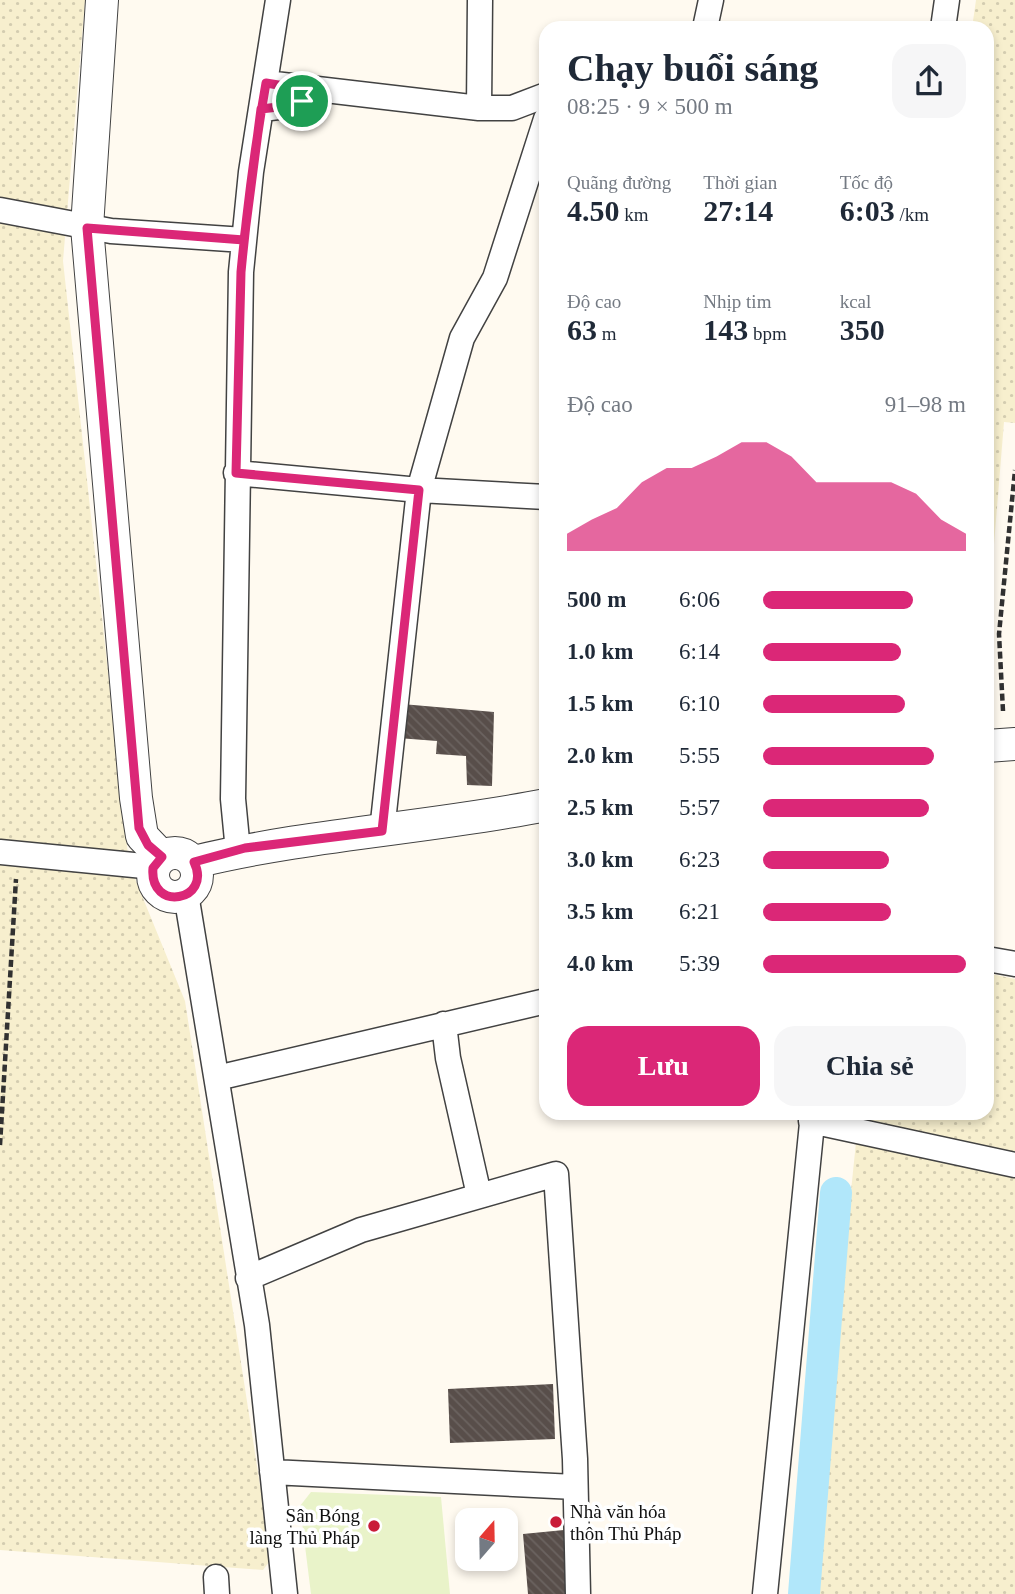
<!DOCTYPE html>
<html lang="vi">
<meta charset="utf-8">
<style>
:root{--surface:#fff;--page:#f6f6f7;--text:#1f2937;--muted:#747a83;--accent:#db2777}
body{margin:0;font-family:"Times New Roman",serif;background:var(--page);color:var(--text);height:100vh;display:flex;flex-direction:column;font-size:26px;white-space:nowrap}
*{box-sizing:border-box;margin:0}
p{font-size:23px;color:var(--muted)}
.icon{flex:none;width:38px;height:38px;fill:none;stroke:currentColor;stroke-width:2;stroke-linecap:round;stroke-linejoin:round}
.map{position:relative;flex:1;overflow:hidden}
.sheet{position:absolute;left:539px;top:21px;width:455px;height:1099px;display:flex;flex-direction:column;background:var(--surface);border-radius:21px;box-shadow:0 4px 10px #0003}
.sheet>*{flex:none}
.needle{width:46px;rotate:20deg}
.controls{position:absolute;left:455px;top:1508px;display:grid;gap:14px}
.controls a{display:grid;place-items:center;width:63px;height:63px;border-radius:14px;background:var(--surface);box-shadow:0 4px 10px #0003;font-size:35px}
.pin{position:absolute;display:grid;place-items:center;width:60px;height:60px;color:#fff;margin:-30px;border:4px solid #fff;border-radius:50%;box-shadow:0 2px 7px #0007}
.round{display:grid;place-items:center;flex:none;width:74px;height:74px;border-radius:21px;background:var(--page)}
.summary{display:flex;align-items:center;justify-content:space-between;height:119px;padding:0 28px}
h1{font-size:38px;font-weight:700;line-height:52px}
.stats{display:grid;grid-template-columns:repeat(3,1fr);gap:10px;height:119px;padding:7px 28px}
.stats div{display:grid;align-content:center}
.stats b{font-size:30px;font-weight:700}
.stats small{font-size:19px;font-weight:400}
.stats p{font-size:19px}
.chart{height:196px;padding:14px 28px}
.chart p{display:flex;justify-content:space-between}
.chart svg{width:100%;height:126px;margin-top:7px;fill:var(--accent);opacity:.7}
.button{display:flex;gap:14px;margin-top:auto;padding:14px 28px}
.button a{flex:1;height:80px;border-radius:21px;background:var(--accent);color:#fff;font-size:28px;font-weight:700;line-height:80px;text-align:center}
.button a+a{background:var(--page);color:var(--text)}
ul{padding:0 28px;list-style:none;font-size:23px}
li{display:grid;grid-template-columns:112px 84px 1fr;align-items:center;height:52px}
li i{height:18px;border-radius:9px;background:var(--accent)}
.map>svg:first-child{display:block}
.farmland{fill:url(#farmland-dots)}
.pitch{fill:#e9f3c9}
.lines{fill:none;stroke-linecap:round;stroke-linejoin:round}
.canal{stroke:#b1e7fa;stroke-width:32}
.building{fill:url(#building-back-hatch)}
.minor-casing{stroke:#424242;stroke-width:27}
.tertiary-casing{stroke:#424242;stroke-width:34}
.path{stroke:#313131;stroke-width:4.5;stroke-dasharray:7 3.5;stroke-linecap:butt}
.minor{stroke:#fff;stroke-width:24}
.tertiary{stroke:#fff;stroke-width:32}
.route-casing{stroke:#fff;stroke-width:14}
.route{stroke:#db2777;stroke-width:9}
.poi-dot{fill:#c91c38;stroke:#fff;stroke-width:2.5}
.labels{text-anchor:middle;dominant-baseline:central;stroke-width:7;stroke-linejoin:round;paint-order:stroke}
.poi-label{font-size:19px;fill:#0f0f0f;stroke:#fff;text-anchor:start}
</style>
<div class="map">
<svg width="1015" height="1594" viewBox="0 0 1015 1594">
<defs>
<pattern id="farmland-dots" width="8" height="8" patternUnits="userSpaceOnUse" patternTransform="scale(1.75)"><rect width="8" height="8" fill="#f7efce"/><path d="M2 2h.1M6 6h.1" fill="none" stroke="#d3ccb0" stroke-width="1.8" stroke-linecap="round"/></pattern>
<pattern id="building-back-hatch" width="6" height="6" patternUnits="userSpaceOnUse" patternTransform="scale(1.75)"><rect width="6" height="6" fill="#584e4a"/><path d="M-1 5l2 2M0 0l6 6M5-1l2 2" fill="none" stroke="#6b6360"/></pattern>
</defs>
<rect width="100%" height="100%" fill="#fffaf0"/>
<!-- farmland -->
<path class="farmland" d="M0,0H85L63,261L129,864L185,1001L270,1550L269,1562L263,1570L0,1550Z
M976,0H1015V423L1004,422L987,630V28H972Z
M987,973L1015,979V1594H793L822,1189L851,1191L859,1113H987Z"/>
<!-- pitch -->
<path class="pitch" d="M311,1492L441,1497L450,1594H311L300,1506Z"/>
<g class="lines">
<!-- canal -->
<path class="canal" d="M804,1594L836,1193"/>
</g>
<!-- building -->
<path class="building" d="M402,704L494,712L492,786L467,785L466,756L436,754L437,741L398,738Z
M553,1384L555,1439L450,1443L448,1389Z
M564,1530L570,1594H528L523,1534Z"/>
<g class="lines">
<!-- minor casing -->
<g class="minor-casing">
<path id="minor" d="M705,28L711,0
M943,28L947,0
M266,83L479,108L480,0
M479,108H512L546,95
M262,109L295,105L315,91
M0,210L111,231L244,240
M236,473L419,490L546,497
M382,831L419,490L462,338L495,278L546,119
M238,851L233,799L241,272L251,172L278,0
M0,852L154,867
M186,894L257,1325L285,1594
M987,959L1015,964
M444,1024L448,1058L479,1195
M217,1078L546,1001
M811,1121L1015,1165
M248,1278L361,1230L556,1174L575,1459L578,1594
M272,1472L575,1487
M216,1577L217,1594
M765,1594L813,1113"/>
</g>
<!-- tertiary casing -->
<g class="tertiary-casing">
<path id="tertiary" d="M102,0L87,227L136,798L142,836L162,857
M987,746L1015,744
M153 875a22 22 0 1 1 44 0a22 22 0 1 1-44 0Z
M194,862C309,834 429,828 546,805"/>
</g>
<!-- path -->
<path class="path" d="M1003,711L999,634L1015,470
M0,1145L16,879"/>
<!-- minor -->
<use href="#minor" class="minor"/>
<!-- tertiary -->
<use href="#tertiary" class="tertiary"/>
</g>
<g class="lines">
<!-- route casing -->
<g class="route-casing">
<path id="route" d="M302,101L295,105L261,109L244,240L87,228L139,828L148,845L162,857L153,868C149,913 213,901 194,862L245,848L382,831L419,490L236,473L241,272C247,209 255,146 266,83L315,91L302,101"/>
</g>
<!-- route -->
<use href="#route" class="route"/>
</g>
<!-- markers -->
<g class="poi-dot">
<circle cx="556" cy="1522" r="7"/>
<circle cx="374" cy="1526" r="7"/>
</g>
<g class="labels">
<!-- poi labels -->
<g class="poi-label">
<text x="570" y="1511">Nhà văn hóa<tspan x="570" dy="22">thôn Thủ Pháp</tspan></text>
<text x="360" y="1515" text-anchor="end">Sân Bóng<tspan x="360" dy="22">làng Thủ Pháp</tspan></text>
</g>
</g>
</svg>
<div class="controls">
<a><svg class="needle" viewBox="-14 -14 28 28"><path d="M0-13l5 13h-10z" fill="#e53935"/><path d="M0 13l5-13h-10z" fill="#747a83"/></svg></a>
</div>
<div class="pin" style="left:302px;top:101px;background:#1e9e55"><svg class="icon" aria-label="arrive" viewBox="0 0 24 24"><path d="M6 21V4h12l-3 4 3 4H6"/></svg></div>
<section class="sheet">
<div class="summary"><div><h1>Chạy buổi sáng</h1><p>08:25 · 9 × 500 m</p></div><a class="round"><svg class="icon" aria-label="share" viewBox="0 0 24 24"><path d="M12 15V3M7 8l5-5 5 5M5 13v7h14v-7"/></svg></a></div>
<div class="stats">
<div><p>Quãng đường</p><b>4.50<small> km</small></b></div>
<div><p>Thời gian</p><b>27:14</b></div>
<div><p>Tốc độ</p><b>6:03<small> /km</small></b></div>
</div>
<div class="stats">
<div><p>Độ cao</p><b>63<small> m</small></b></div>
<div><p>Nhịp tim</p><b>143<small> bpm</small></b></div>
<div><p>kcal</p><b>350</b></div>
</div>
<div class="chart"><p><span>Độ cao</span>91–98 m</p>
<svg viewBox="0 0 160 44" preserveAspectRatio="none"><path d="M0 44V38L10 33L20 29L30 20L40 15L50 15L60 11L70 6L80 6L90 11L100 20L110 20L120 20L130 20L140 24L150 33L160 38V44z"/></svg>
</div>
<ul>
<li><b>500 m</b>6:06<i style="width:74%"></i></li>
<li><b>1.0 km</b>6:14<i style="width:68%"></i></li>
<li><b>1.5 km</b>6:10<i style="width:70%"></i></li>
<li><b>2.0 km</b>5:55<i style="width:84%"></i></li>
<li><b>2.5 km</b>5:57<i style="width:82%"></i></li>
<li><b>3.0 km</b>6:23<i style="width:62%"></i></li>
<li><b>3.5 km</b>6:21<i style="width:63%"></i></li>
<li><b>4.0 km</b>5:39<i style="width:100%"></i></li>
</ul>
<div class="button"><a>Lưu</a><a>Chia sẻ</a></div>
</section>
</div>
